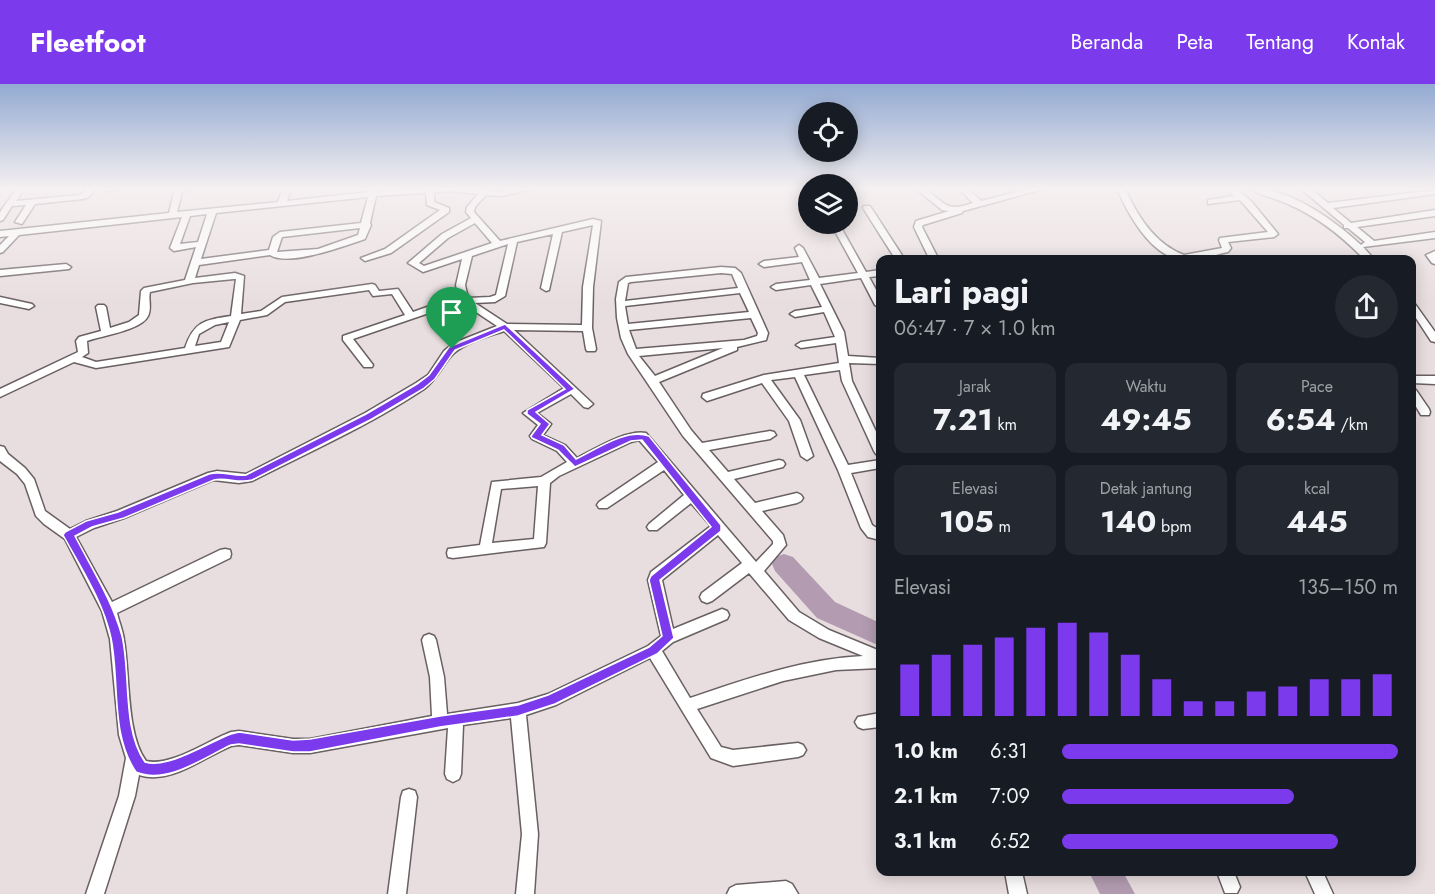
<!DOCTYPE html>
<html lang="id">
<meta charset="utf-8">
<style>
:root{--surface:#171b24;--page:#242831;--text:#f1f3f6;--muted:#9ea1a6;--accent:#7c3aed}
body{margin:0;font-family:Jost,sans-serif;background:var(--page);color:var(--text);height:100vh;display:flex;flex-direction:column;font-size:22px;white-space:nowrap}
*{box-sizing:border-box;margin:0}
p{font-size:20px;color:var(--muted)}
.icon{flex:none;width:33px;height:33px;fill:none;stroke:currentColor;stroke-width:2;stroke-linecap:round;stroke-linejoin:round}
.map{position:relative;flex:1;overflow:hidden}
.panel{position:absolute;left:876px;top:171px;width:540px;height:621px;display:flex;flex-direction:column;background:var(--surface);border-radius:12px;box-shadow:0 3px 15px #0003}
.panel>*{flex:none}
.buttons{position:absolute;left:798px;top:18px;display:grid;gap:12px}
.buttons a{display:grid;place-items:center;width:60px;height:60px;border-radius:50%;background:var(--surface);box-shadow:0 3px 15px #0003;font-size:30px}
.pin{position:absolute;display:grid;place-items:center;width:51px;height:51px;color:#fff;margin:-62px -26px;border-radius:50% 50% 50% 0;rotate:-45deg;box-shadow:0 0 6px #0007}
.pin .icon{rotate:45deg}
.round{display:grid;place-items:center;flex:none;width:63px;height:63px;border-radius:32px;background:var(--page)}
.headline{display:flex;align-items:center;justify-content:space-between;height:102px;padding:0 18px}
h1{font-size:33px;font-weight:700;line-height:45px}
.metrics{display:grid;grid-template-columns:repeat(3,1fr);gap:9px;height:102px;padding:6px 18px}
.metrics div{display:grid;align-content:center;border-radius:12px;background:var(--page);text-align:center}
.metrics b{font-size:30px;font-weight:700}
.metrics small{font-size:16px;font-weight:400}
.metrics p{font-size:16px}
.chart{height:168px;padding:12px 18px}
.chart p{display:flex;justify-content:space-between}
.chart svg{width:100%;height:108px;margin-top:6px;stroke:var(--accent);stroke-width:6}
ul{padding:0 18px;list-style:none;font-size:20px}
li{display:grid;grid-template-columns:96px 72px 1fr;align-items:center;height:45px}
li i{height:15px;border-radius:8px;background:var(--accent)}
header{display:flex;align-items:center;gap:36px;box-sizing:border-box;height:84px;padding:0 30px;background:var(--accent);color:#fff}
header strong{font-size:28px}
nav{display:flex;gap:33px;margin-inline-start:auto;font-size:21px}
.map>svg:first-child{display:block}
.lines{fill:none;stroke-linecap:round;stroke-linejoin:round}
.river{fill:#b39cb1;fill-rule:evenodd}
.minor-casing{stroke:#696061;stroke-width:3}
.minor{fill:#fff;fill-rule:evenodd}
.route{fill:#7c3aed;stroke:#fff;stroke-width:1.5;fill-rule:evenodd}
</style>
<header>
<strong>Fleetfoot</strong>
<nav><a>Beranda</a><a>Peta</a><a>Tentang</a><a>Kontak</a></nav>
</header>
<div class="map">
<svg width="1435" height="810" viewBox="0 0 1435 810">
<rect width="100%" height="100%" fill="#e9dedf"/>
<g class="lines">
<!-- river -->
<path class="river" d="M784,470L793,473L835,518L880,539V562L817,534L775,487L772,480L775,473Z
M1089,788H1123L1135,810H1100Z"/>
<!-- minor casing -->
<g class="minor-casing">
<path id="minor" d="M17,104H25L16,117L79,111L83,109L87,104H95L89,113L83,115L35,120L22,140L15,138L26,121L12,122L3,136L0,137V128Z
M121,104L108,107L104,105V104Z
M175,104H197L182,108L177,128L278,118L283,104H291L287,117L369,108L370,104H378L377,107L469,104L501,108L517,104H536L501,112L486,111L475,123L474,128L500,157L593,135L601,137L593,203L592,244L596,265L595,267H587L586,265L583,247L514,246L593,320L588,324L584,323L571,310L537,329L551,340L543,351L565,361L577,374C595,365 627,345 646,349L756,478L773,460V457L683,352L628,270L621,254L617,234L616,215L619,198L626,193L721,183L735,184L741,189L768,249L766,256L737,263V266L659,298L691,346L702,359L770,347L774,348L776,351L770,355L709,366L728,388L779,376L783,377L785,380L783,383L734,395L755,419L797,409L801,411L803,414L801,417L797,419L762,427L783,451L786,461L764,487L799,528L829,546L880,567V584L836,586L783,597L697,625L721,663L733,666L798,659L803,661L806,666L803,671L798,673L733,682L711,674L650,574L556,621L526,631L538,750L534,810H516L522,750L511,634L463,641L461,690L459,695L453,698L447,695L445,690L448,644L310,669H293L239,661L231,662C202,674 171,701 139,691L135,712L104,810H86L119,712L126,674L119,651L110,555L102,527L65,455L44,440L36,432L25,400L17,390L0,377V362L4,363L8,370L25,384L34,395L45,427L70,445L86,437L117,427L208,389L217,387L246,390L365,329L416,299L428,291L444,267L454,259L497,242L461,218L353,255L373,281L372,283H364L343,256V252L405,231L392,210L373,212L369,206L285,218L267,231L240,236L229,263L96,284L74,278L0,313V305L78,268L76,257L79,253L101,247L96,223L98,221H104L106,223L110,244L129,238L139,231L141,207L144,204L185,196L196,163L174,167L170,164L182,133L19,151L3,168L0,169V161L9,152L0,153V147L169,129ZM449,107L478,110L467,123L466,128L471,134L442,150L408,179L423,188L462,175L456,201L458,212L413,228L398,205L379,207L375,201L372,200L282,213L261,227L241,230L244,192L235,189L195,194L199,181L270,171C289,183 344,162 365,155L371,141L370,139L376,112L426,109L427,121L440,126L385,165L361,174L365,177L391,169L449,128V124L434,118V108ZM368,113L361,139L280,148L273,153L269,166L201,175L216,129ZM207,130L198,158L180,160L190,132ZM475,139L492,159L424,182L419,179L448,154ZM593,141L583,203L582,241L507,240L475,219L495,218L505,212L517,158L553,150L541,204L546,207L549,206L562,148ZM360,144L358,151L318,165L277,168L282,153ZM508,160L496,211L490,213L468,214L465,201L472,172ZM721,189L732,190L738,204L625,217L628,199L631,198ZM234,195H236L231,232C205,236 194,237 185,264L96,278L82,273L88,269L87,257C101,252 142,246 148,232C152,224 148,215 150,208L193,199ZM740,209L749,228L628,240L625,222ZM751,234L758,249L757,252L744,256L636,265L629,246ZM229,238L221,258L195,262L199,250L215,241ZM504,247L564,304L523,329L538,341L530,352L532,355L557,367L567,378L541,393L492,398L480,461L448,465L447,469L448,473L453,474L544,463L546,459L550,399L559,392L631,358L639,356L658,378L599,418L597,421L599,424H607L664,386L684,411L649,440L647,443L649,446H657L691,419L711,442L651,488L648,496L661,552L648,562L548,610L518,619L447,630L444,593L436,556L434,552L429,550L424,552L422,556L430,593L432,632L310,655H293L239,647L231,648C207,657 171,683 146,677C126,650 130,590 124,556C123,547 119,538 117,529L230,474L231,470L230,466L225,465L220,466L112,518L76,453L94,444L124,434L213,396L239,399L252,397C309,368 370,341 424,305C438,295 442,281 453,270C466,258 487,253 504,247ZM723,264L655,292L639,272ZM538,402L534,455L492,459L501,405ZM718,451L742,479L702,509L700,513L702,517L707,519L712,517L749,489L789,536L819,554L863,572C802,575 747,595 690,614L662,567L673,558L727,535L729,531L727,527L722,525L673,545L662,496Z
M915,104C934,104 939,122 954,123C960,123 967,121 973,119L958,104H967L981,117L1031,104H1047L963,127L962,129L923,141L922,143L939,176H930L914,143L916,137L949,127L942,126Z
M1117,104H1125C1137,132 1155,160 1184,171L1222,164L1219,156L1220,154L1268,148L1240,116L1208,120V116L1234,112L1225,104H1235L1251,117L1278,150L1274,153L1228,158L1231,164L1228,168C1213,171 1192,179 1177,175C1149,168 1127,129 1117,104Z
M1248,104C1290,104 1331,134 1361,161L1365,158L1348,144H1344V141L1300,104H1310L1328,119L1435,106V110L1333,124L1351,139L1435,126V132L1357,143L1374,157L1435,148V154L1363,163L1375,176H1365C1342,152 1318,133 1288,120C1275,114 1260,111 1248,104Z
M864,122H870L905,176H896L863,124Z
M831,140H839L866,188L880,186V192L869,193L880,213V224L875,221L861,194L820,200L844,248L848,272L880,274V280L849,279L852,297L880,356V371L876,370L874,367L842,297L840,286L804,291L848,381L880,376V384L851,389L872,441L880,446V456L868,453L861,444L838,386L795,293L771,296L800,336L813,372L807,376L801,372L789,337L762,299L707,317L702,313L703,310L764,291L839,279L836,259L801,264L796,261L801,258L835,253L824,228L795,233L790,230L795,227L822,223L811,201L776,206L771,203L776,200L810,196L802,178L764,183L759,180L764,177L799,173L795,164L799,161L803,164L819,194L858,189Z
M1435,167V180L1432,179L1426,171Z
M66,180L71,183L69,185L0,192V186Z
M0,213L32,220L34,222L29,225L0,219Z
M1412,219L1415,220L1435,248V258L1431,257L1412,228Z
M1412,292H1435V300L1412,299Z
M1412,305L1416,306L1429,325L1430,328L1429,331H1421L1412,316Z
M880,629V643L863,645L858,643L855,638L858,633Z
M409,705L415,707L417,713L406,810H388L401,713L403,707Z
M1005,788H1022L1027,810H1009Z
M1217,788H1234L1240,803L1237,809H1225Z
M1305,788H1323L1333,810H1315Z
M786,797L792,800L798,810H727L730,804L736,801Z"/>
</g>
<!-- minor -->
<use href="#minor" class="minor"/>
</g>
<!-- sky -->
<linearGradient id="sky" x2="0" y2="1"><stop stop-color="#93aad2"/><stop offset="0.48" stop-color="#f5f0f1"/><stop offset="1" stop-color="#f5f0f1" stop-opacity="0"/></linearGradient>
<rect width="1435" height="218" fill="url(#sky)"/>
<!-- route -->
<path class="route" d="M505,240L575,305L536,328L550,340L542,351L564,361L576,375C597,365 626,344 649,352L721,441V447L660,496L674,554L657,570L555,620L518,632L440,643L310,668H293L239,660L231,661C203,674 167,701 136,688C110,650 120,598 111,554C103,517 81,484 63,451L65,448L86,437L118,428L209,390C222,386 233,393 246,391L366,330L417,300L429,291L449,263ZM504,246L565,305L527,326V330L540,340L531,352L532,354L558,366L575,383L631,357L642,356L711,443L651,492L649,496L662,552L649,563L548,611L518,621L440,632L310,655L293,656L239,648L231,650C207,659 169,685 145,678C122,646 131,590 122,552C112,516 92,485 75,452L92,443L124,434L214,396C227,393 238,400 252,396L372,335L423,305L435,295L455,266Z"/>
</svg>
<div class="buttons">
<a><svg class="icon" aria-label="locate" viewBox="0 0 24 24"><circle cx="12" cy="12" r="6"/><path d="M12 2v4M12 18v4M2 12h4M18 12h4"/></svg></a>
<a><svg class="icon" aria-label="layers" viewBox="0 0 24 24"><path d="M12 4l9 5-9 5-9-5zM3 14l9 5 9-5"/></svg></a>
</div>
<div class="pin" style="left:452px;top:265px;background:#1e9e55"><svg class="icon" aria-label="arrive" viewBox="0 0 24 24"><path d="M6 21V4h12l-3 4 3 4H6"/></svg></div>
<section class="panel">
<div class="headline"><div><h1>Lari pagi</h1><p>06:47 · 7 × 1.0 km</p></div><a class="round"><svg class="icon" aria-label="share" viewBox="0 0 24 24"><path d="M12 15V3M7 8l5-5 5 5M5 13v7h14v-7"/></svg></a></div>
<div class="metrics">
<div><p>Jarak</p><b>7.21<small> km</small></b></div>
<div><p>Waktu</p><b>49:45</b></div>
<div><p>Pace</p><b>6:54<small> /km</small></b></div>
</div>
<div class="metrics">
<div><p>Elevasi</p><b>105<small> m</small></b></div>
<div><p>Detak jantung</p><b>140<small> bpm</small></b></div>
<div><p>kcal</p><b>445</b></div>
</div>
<div class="chart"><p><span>Elevasi</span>135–150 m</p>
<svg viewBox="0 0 160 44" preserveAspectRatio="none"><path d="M5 44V23M15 44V19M25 44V15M35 44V12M45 44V8M55 44V6M65 44V10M75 44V19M85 44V29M95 44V38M105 44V38M115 44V34M125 44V32M135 44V29M145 44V29M155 44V27"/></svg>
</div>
<ul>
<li><b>1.0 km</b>6:31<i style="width:100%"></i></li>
<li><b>2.1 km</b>7:09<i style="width:69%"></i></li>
<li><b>3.1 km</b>6:52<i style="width:82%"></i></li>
</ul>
</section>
</div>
